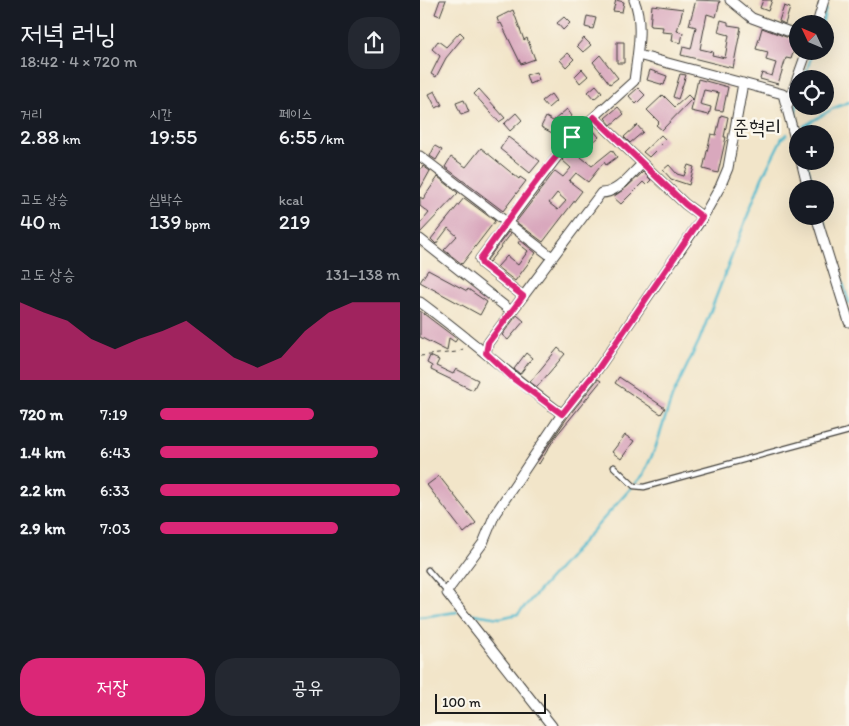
<!DOCTYPE html>
<html lang="ko">
<meta charset="utf-8">
<style>
:root{--surface:#171b24;--page:#242831;--text:#f1f3f6;--muted:#9ea1a6;--accent:#db2777}
body{margin:0;font-family:Itim,"Poor Story",sans-serif;background:var(--page);color:var(--text);height:100vh;display:flex;flex-direction:column;font-size:19px;white-space:nowrap}
*{box-sizing:border-box;margin:0}
p{font-size:16px;color:var(--muted)}
.icon{flex:none;width:28px;height:28px;fill:none;stroke:currentColor;stroke-width:2;stroke-linecap:round;stroke-linejoin:round}
.map{position:relative;flex:1;overflow:hidden}
.panel{display:flex;flex-direction:column;background:var(--surface);width:420px}
.panel>*{flex:none}
.needle{width:32px;rotate:314deg}
.buttons{position:absolute;left:369px;top:15px;display:grid;gap:10px}
.buttons a{display:grid;place-items:center;width:45px;height:45px;border-radius:50%;background:var(--surface);box-shadow:0 5px 20px #0002;font-size:25px}
.scale{position:absolute;left:15px;bottom:12px;width:111px;box-sizing:border-box;padding-left:5px;border:2px solid #1c1c1c;border-top:0;font-size:14px;line-height:18px;white-space:nowrap;color:#1c1c1c;-webkit-text-stroke:4px #fbf7ec;paint-order:stroke}
.pin{position:absolute;display:grid;place-items:center;width:42px;height:42px;color:#fff;margin:-21px;border-radius:10px;box-shadow:0 2px 8px #0006}
.round{display:grid;place-items:center;flex:none;width:52px;height:52px;border-radius:20px;background:var(--page)}
.headline{display:flex;align-items:center;justify-content:space-between;height:85px;padding:0 20px}
h1{font-size:28px;font-weight:600;line-height:38px}
.metrics{display:grid;grid-template-columns:repeat(3,1fr);gap:8px;height:85px;padding:5px 20px}
.metrics div{display:grid;align-content:center}
.metrics b{font-size:21px;font-weight:600}
.metrics small{font-size:14px;font-weight:400}
.metrics p{font-size:14px}
.chart{height:140px;padding:10px 20px}
.chart p{display:flex;justify-content:space-between}
.chart svg{width:100%;height:90px;margin-top:5px;fill:var(--accent);opacity:.7}
.cta{display:flex;gap:10px;margin-top:auto;padding:10px 20px}
.cta a{flex:1;height:58px;border-radius:20px;background:var(--accent);color:#fff;font-size:20px;font-weight:600;line-height:58px;text-align:center}
.cta a+a{background:var(--page);color:var(--text)}
ul{padding:0 20px;list-style:none;font-size:16px}
li{display:grid;grid-template-columns:80px 60px 1fr;align-items:center;height:38px}
li i{height:12px;border-radius:6px;background:var(--accent)}
main{display:flex;flex:1;min-height:0}
.map>svg:first-child{display:block}
.lines{fill:none;stroke-linecap:round;stroke-linejoin:round}
.stream{stroke:#50b9cd;stroke-width:2.5}
.building{fill:#d9a8bd;fill-rule:evenodd}
.lane-casing{stroke:#3c3a36;stroke-width:7}
.street-casing{stroke:#3c3a36;stroke-width:11}
.path{stroke:#3c3a36;stroke-width:1;stroke-dasharray:4 4;stroke-linecap:butt}
.lane{stroke:#fff;stroke-width:4.5}
.street{stroke:#fff;stroke-width:9}
.route-casing{stroke:#fff;stroke-width:10}
.route{stroke:#db2777;stroke-width:6}
.labels{text-anchor:middle;dominant-baseline:central;stroke-width:5;stroke-linejoin:round;paint-order:stroke}
.quarter-label{font-size:20px;fill:#1c1c1c;stroke:#fbf7ec}
</style>
<main>
<section class="panel">
<div class="headline"><div><h1>저녁 러닝</h1><p>18:42 · 4 × 720 m</p></div><a class="round"><svg class="icon" aria-label="share" viewBox="0 0 24 24"><path d="M12 15V3M7 8l5-5 5 5M5 13v7h14v-7"/></svg></a></div>
<div class="metrics">
<div><p>거리</p><b>2.88<small> km</small></b></div>
<div><p>시간</p><b>19:55</b></div>
<div><p>페이스</p><b>6:55<small> /km</small></b></div>
</div>
<div class="metrics">
<div><p>고도 상승</p><b>40<small> m</small></b></div>
<div><p>심박수</p><b>139<small> bpm</small></b></div>
<div><p>kcal</p><b>219</b></div>
</div>
<div class="chart"><p><span>고도 상승</span>131–138 m</p>
<svg viewBox="0 0 160 44" preserveAspectRatio="none"><path d="M0 44V6L10 11L20 15L30 24L40 29L50 24L60 20L70 15L80 24L90 33L100 38L110 33L120 20L130 11L140 6L150 6L160 6V44z"/></svg>
</div>
<ul>
<li><b>720 m</b>7:19<i style="width:64%"></i></li>
<li><b>1.4 km</b>6:43<i style="width:91%"></i></li>
<li><b>2.2 km</b>6:33<i style="width:100%"></i></li>
<li><b>2.9 km</b>7:03<i style="width:74%"></i></li>
</ul>
<div class="cta"><a>저장</a><a>공유</a></div>
</section>
<div class="map">
<svg width="429" height="726" viewBox="0 0 429 726">
<rect width="100%" height="100%" fill="#fbf7ec"/>
<filter id="ink" filterUnits="userSpaceOnUse"><feTurbulence type="fractalNoise" baseFrequency=".02" numOctaves="2"/><feDisplacementMap in="SourceGraphic" scale="10" xChannelSelector="R" yChannelSelector="G"/><feConvolveMatrix kernelMatrix="1 2 1 2 8 2 1 2 1" color-interpolation-filters="sRGB"/></filter>
<filter id="wash" filterUnits="userSpaceOnUse"><feTurbulence type="fractalNoise" baseFrequency=".0096" numOctaves="4" result="noise"/><feDisplacementMap in="SourceGraphic" scale="20" xChannelSelector="R" yChannelSelector="G"/><feGaussianBlur stdDeviation="1.12" result="paint"/><feColorMatrix in="noise" values="0 0 0 0 0 0 0 0 0 0 0 0 0 0 0 0 0 1.4 0 .05"/><feComposite in="paint" operator="in"/></filter>
<g filter="url(#wash)">
<rect width="100%" height="100%" fill="#f2e5c9"/>
<g class="lines">
<!-- stream -->
<path class="stream" d="M402,24L406,9
M384,79L393,51
M378,100L375,114L379,134
M384,126L414,108L429,102
M386,161L394,189
M402,216L429,303
M216,483L223,475L235,449L252,397L279,341L342,178L362,138L367,134
M47,613L80,618L98,614L212,487
M0,617L37,612"/>
</g>
<g id="blocks">
<!-- building -->
<path class="building" d="M20,0H26L20,16L15,14Z
M196,0L204,2L202,12L193,11Z
M276,0L300,1L296,17L287,14L280,49L293,52L292,55L305,58L309,35L298,32L301,20L308,22V25L321,27L313,68L261,55L263,47L271,49L276,27L269,25Z
M343,0H352L348,11L340,8Z
M232,5L263,9L257,31L263,33L261,43L252,41L253,33L242,32L243,27L230,26Z
M364,6L370,8L365,24L359,21Z
M93,10L104,40L107,38L115,59L101,64L81,23L79,24L77,18Z
M167,16L176,18L173,29L165,27Z
M144,17L150,23L143,30L137,23Z
M342,28L377,41L371,59L366,58L358,84L340,79L342,73L352,76L356,63L346,60L348,52L336,49Z
M40,32L44,36L26,58L16,77L11,74L20,56L12,49L18,41L26,47Z
M164,38L171,45L163,52L157,46Z
M197,42H204V63H197Z
M148,53L154,59L146,67L140,60Z
M180,55L198,78L190,84L173,62Z
M162,69L168,76L160,83L155,76Z
M230,70L247,76L244,85L227,80Z
M116,72L119,80L109,84L106,75Z
M260,74L266,75L258,99L253,97Z
M278,79L308,87L303,111L295,110L299,93L284,90L280,104L291,107L289,115L271,111Z
M176,85L182,92L174,99L168,92Z
M218,88L225,95L216,104L209,96Z
M59,89L85,118L79,122L54,94Z
M15,91L22,105L16,108L9,94Z
M131,94L136,101L128,108L122,101Z
M243,95L255,107L268,95L272,99L242,130L236,125L239,122L227,110Z
M44,100L49,112L41,115L36,103Z
M198,107L204,114L191,125L185,118Z
M147,109L152,116L143,124L141,121L134,134L121,127L126,117L133,121Z
M96,113L102,120L90,131L84,124Z
M301,115L308,117L304,137H306L298,173L283,169L291,134L296,135Z
M217,125L223,132L210,143L204,137Z
M173,130L179,137L169,146L163,139Z
M241,135L246,140L229,157L223,152Z
M88,137L120,161L110,173L80,149Z
M15,146L22,150L16,160L10,156Z
M61,148L99,179L100,177L106,181L83,211L25,167L31,157L46,167Z
M151,149L172,166L192,150L197,157L186,165L184,162L168,182L156,173L149,181L162,191L123,242L96,222L135,171L143,177L151,168L142,160ZM137,193L146,201L138,210L129,203Z
M249,165L257,174L264,176L268,165L274,167L269,185L251,179L243,170Z
M3,166L10,171L0,189V170Z
M223,172L231,180L226,185L223,182L201,204L193,197L207,187Z
M18,177L38,193L0,233V224L9,213L0,206V197L3,199Z
M44,198L75,221L42,264L24,250L37,236L28,228L16,244L11,239Z
M88,232L91,234L69,262L67,260Z
M100,240L116,253L95,281L77,267L87,256L98,265L108,251L98,243Z
M8,270L47,291L48,289L67,302L60,315L0,282Z
M0,311L37,339L35,342L29,338L27,351L0,337Z
M97,315L104,321L88,340L82,335Z
M138,348L145,354L117,387L110,382Z
M106,353L112,358L100,374L94,369Z
M10,356L19,360L16,366L33,374L36,369L58,380L53,390L11,370L12,366L7,363Z
M199,377L245,408L241,414L195,383Z
M178,379L181,381L136,436L119,464L117,462L147,418Z
M205,435L214,441L201,459L192,452Z
M19,476L56,523L44,533L7,485Z"/>
</g>
</g>
<g filter="url(#ink)">
<use href="#blocks" fill-opacity="0" stroke="#3c3a36" stroke-width="1"/>
<g class="lines">
<!-- lane casing -->
<g class="lane-casing">
<path id="lane" d="M194,467L214,486L224,487L429,431
M8,570L27,592"/>
</g>
<!-- street casing -->
<g class="street-casing">
<path id="street" d="M310,0L332,18L378,35
M397,24L404,0
M218,55L363,94L378,150
M367,107L387,51
M174,117L265,204L283,217
M0,156L132,257
M381,161L388,189
M396,216L429,322
M0,239L91,311
M103,296L62,264L60,259L152,137L214,81C217,56 224,23 214,0
M0,302C49,338 93,378 142,414
M66,353L68,343L181,193C198,193 210,175 222,164
M132,726L27,593L28,590L63,543L75,514L142,414L178,369L213,318L283,217L300,187L308,168L323,83"/>
</g>
<!-- path -->
<path class="path" d="M0,356L37,352L45,348"/>
<!-- lane -->
<use href="#lane" class="lane"/>
<!-- street -->
<use href="#street" class="street"/>
</g>
</g>
<g class="lines" filter="url(#ink)">
<!-- route casing -->
<g class="route-casing">
<path id="route" d="M174,117L265,204L282,217L178,369L142,414L94,379L66,353L68,343L103,296L62,264L60,259C96,210 129,158 174,117Z"/>
</g>
<!-- route -->
<use href="#route" class="route"/>
</g>
<g class="labels">
<!-- quarter labels -->
<g class="quarter-label">
<text x="337" y="127">준혁리</text>
</g>
</g>
</svg>
<div class="buttons">
<a><svg class="needle" viewBox="-14 -14 28 28"><path d="M0-13l5 13h-10z" fill="#e53935"/><path d="M0 13l5-13h-10z" fill="#9ea1a6"/></svg></a>
<a><svg class="icon" aria-label="locate" viewBox="0 0 24 24"><circle cx="12" cy="12" r="6"/><path d="M12 2v4M12 18v4M2 12h4M18 12h4"/></svg></a>
<a>+</a>
<a>−</a>
</div>
<div class="scale">100 m</div>
<div class="pin" style="left:152px;top:137px;background:#1e9e55"><svg class="icon" aria-label="arrive" viewBox="0 0 24 24"><path d="M6 21V4h12l-3 4 3 4H6"/></svg></div>
</div>
</main>
